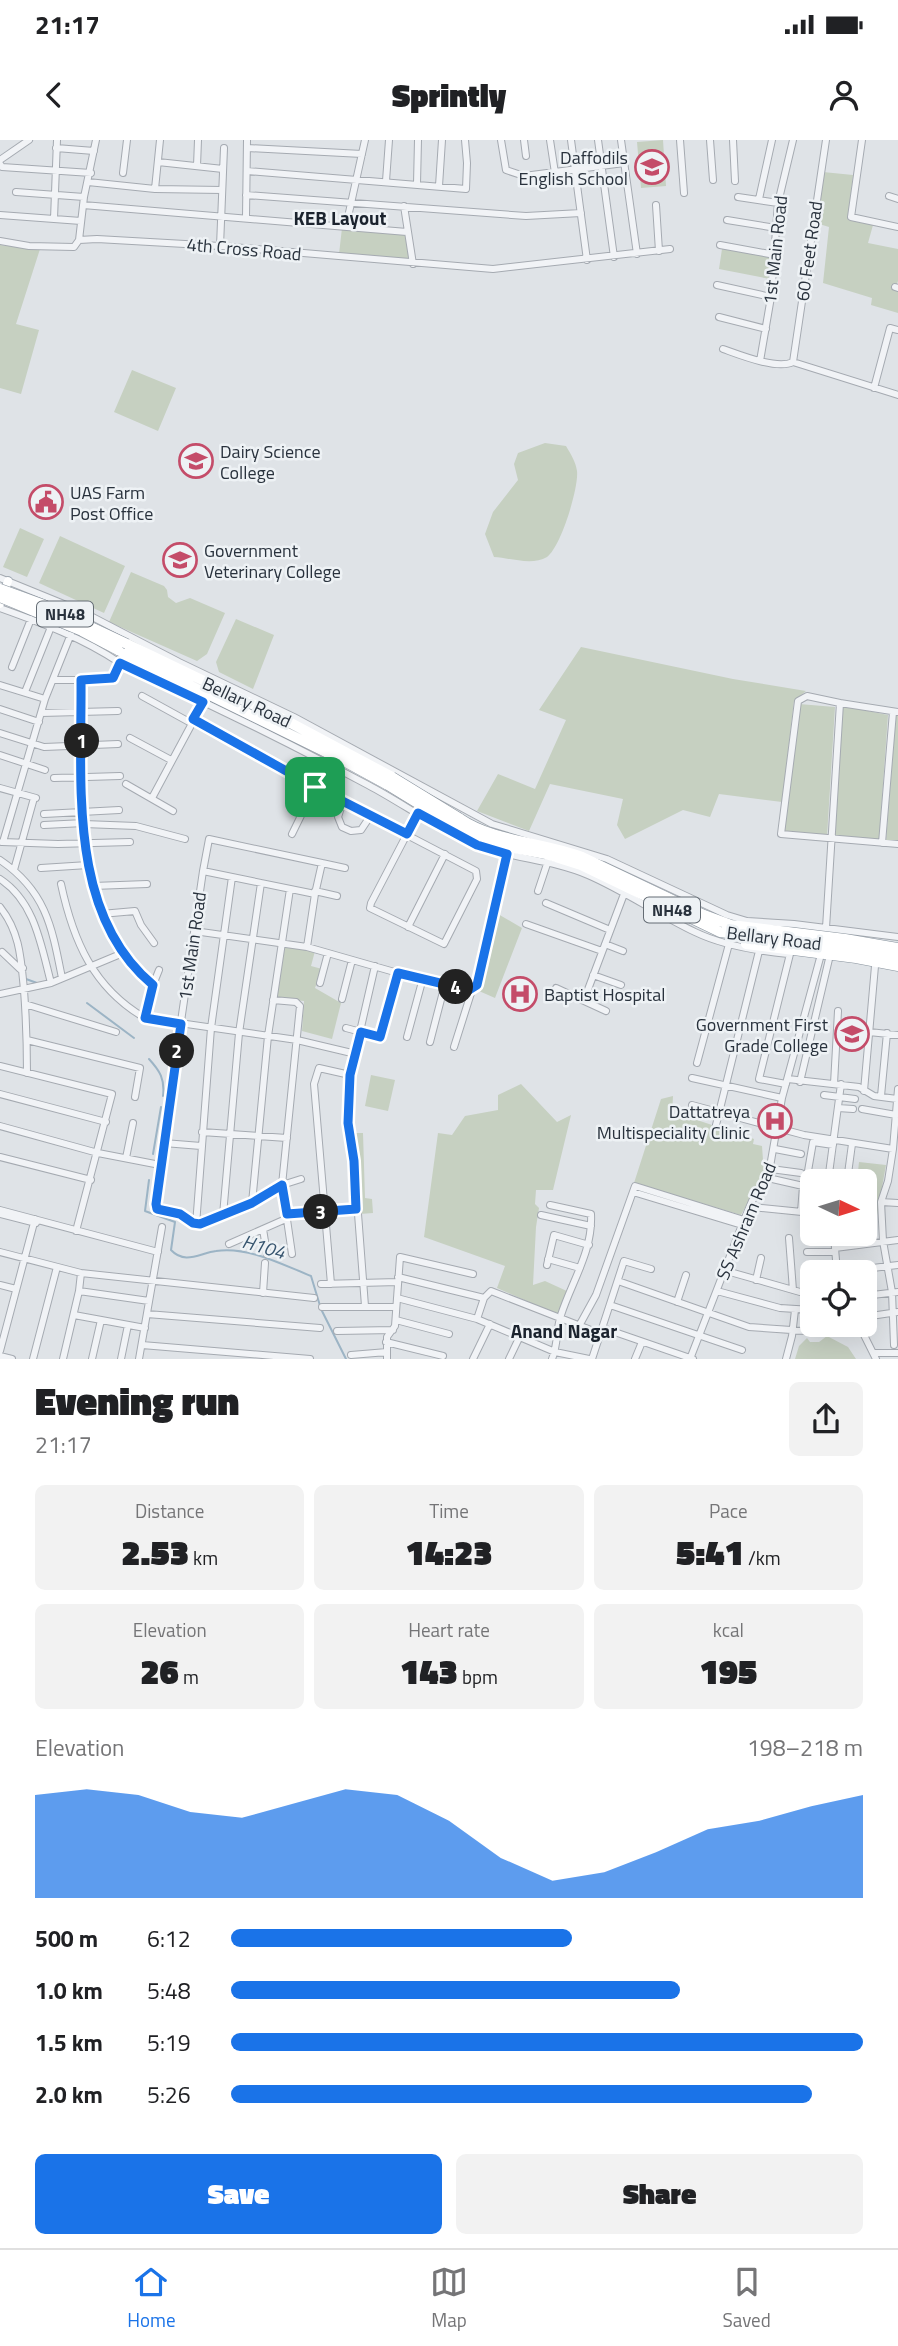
<!DOCTYPE html>
<meta charset="utf-8">
<style>
:root{--surface:#fff;--page:#f2f2f2;--text:#202124;--muted:#757577;--line:#e0e0e0;--accent:#1a73e8}
body{margin:0;font-family:"Titillium Web",sans-serif;background:var(--page);color:var(--text);height:100vh;display:flex;flex-direction:column;font-size:26px;white-space:nowrap}
*{box-sizing:border-box;margin:0}
p{font-size:23px;color:var(--muted)}
.icon{flex:none;width:38px;height:38px;fill:none;stroke:currentColor;stroke-width:2;stroke-linecap:round;stroke-linejoin:round}
.map{position:relative;height:1219px;overflow:hidden}
.drawer{display:flex;flex-direction:column;background:var(--surface);flex:1}
.drawer>*{flex:none}
.needle{width:46px;rotate:94deg}
.fabs{position:absolute;left:800px;top:1029px;display:grid;gap:14px}
.fabs a{display:grid;place-items:center;width:77px;height:77px;border-radius:10px;background:var(--surface);box-shadow:0 7px 28px #0002;font-size:35px}
.pin{position:absolute;display:grid;place-items:center;width:60px;height:60px;color:#fff;margin:-30px;border-radius:14px;box-shadow:0 4px 10px #0006}
.km{position:absolute;width:35px;height:35px;margin:-18px;border-radius:50%;background:#222;color:#fff;font-size:19px;line-height:35px;text-align:center}
.round{display:grid;place-items:center;flex:none;width:74px;height:74px;border-radius:10px;background:var(--page)}
.summary{display:flex;align-items:center;justify-content:space-between;height:119px;padding:0 35px}
h1{font-size:38px;font-weight:800;line-height:52px}
.metrics{display:grid;grid-template-columns:repeat(3,1fr);gap:10px;height:119px;padding:7px 35px}
.metrics div{display:grid;align-content:center;border-radius:10px;background:var(--page);text-align:center}
.metrics b{font-size:35px;font-weight:800}
.metrics small{font-size:19px;font-weight:400}
.metrics p{font-size:19px}
.chart{height:196px;padding:14px 35px}
.chart p{display:flex;justify-content:space-between}
.chart svg{width:100%;height:126px;margin-top:7px;fill:var(--accent);opacity:.7}
.button{display:flex;gap:14px;margin-top:auto;padding:14px 35px}
.button a{flex:1;height:80px;border-radius:10px;background:var(--accent);color:#fff;font-size:28px;font-weight:800;line-height:80px;text-align:center}
.button a+a{background:var(--page);color:var(--text)}
ul{padding:0 35px;list-style:none;font-size:23px}
li{display:grid;grid-template-columns:112px 84px 1fr;align-items:center;height:52px}
li i{height:18px;border-radius:9px;background:var(--accent)}
.status{display:flex;justify-content:space-between;align-items:center;height:49px;padding:0 35px;background:var(--surface);direction:ltr}
.status svg{height:19px;fill:currentColor}
header{display:flex;justify-content:space-between;align-items:center;height:91px;padding:0 35px;background:var(--surface);font-size:32px;font-weight:800}
.menu{display:flex;justify-content:space-around;align-items:center;height:98px;border-top:2px solid var(--line);background:var(--surface);font-size:19px;color:var(--muted)}
.menu a{display:grid;justify-items:center;gap:4px}
.menu .active{color:var(--accent)}
.map>svg:first-child{display:block}
.green{fill:#c6d0c1}
.lines{fill:none;stroke-linecap:round;stroke-linejoin:round}
.stream{stroke:#9cb4c5;stroke-width:2}
.minor-casing{stroke:#a5aab1;stroke-width:8}
.major-casing{stroke:#9fa8b2;stroke-width:10}
.highway-casing{stroke:#87929d;stroke-width:11}
.minor{stroke:#f1f3f6;stroke-width:6}
.major{stroke:#fff;stroke-width:8}
.highway{stroke:#fff;stroke-width:10}
.highway-bridge-casing{stroke:#87929d;stroke-width:11;stroke-linecap:butt}
.highway-bridge{stroke:#fff;stroke-width:10}
.route-casing{stroke:#fff;stroke-width:14}
.route{stroke:#1a73e8;stroke-width:9}
.labels{text-anchor:middle;dominant-baseline:central;stroke-width:5;stroke-linejoin:round;paint-order:stroke}
.shield{fill:#eef2f5;stroke:#646c74;stroke-width:2}
.shield-label{font-size:16px;font-weight:bold;fill:#29323d}
.poi-label{font-size:18px;fill:#29323d;stroke:#eef2f5;text-anchor:start}
.street-label{font-size:18px;fill:#29323d;stroke:#eef2f5}
.neighbourhood-label{font-size:19px;font-weight:bold;fill:#1b232e;stroke:#eef2f5}
.water-label{font-size:19px;font-style:italic;fill:#36546e;stroke:#eef2f5}
</style>
<div class="status"><b>21:17</b><svg viewBox="0 0 49 12"><path d="M0 12V9h3v3zM5 12V6h3v6zM10 12V3h3v9zM15 12V0h3v12zM26 1h20v11H26zM47 4h2v5h-2z"/></svg></div>
<header><svg class="icon" aria-label="back" viewBox="0 0 24 24"><path d="M15 5l-7 7 7 7"/></svg>Sprintly<svg class="icon" aria-label="person" viewBox="0 0 24 24"><circle cx="12" cy="8" r="4"/><path d="M4 21q1-7 8-7t8 7"/></svg></header>
<div class="map">
<svg width="898" height="1219" viewBox="0 0 898 1219">
<rect width="100%" height="100%" fill="#dfe3e7"/>
<!-- green -->
<path class="green" d="M663,0L666,46L641,48L637,2Z
M823,32L853,35L848,79L873,85L868,103L898,109V141L895,149L898,151V173L871,165L872,158L823,143L829,87L816,83Z
M342,88L406,94L411,120L339,114Z
M0,105L40,109L16,184L39,190L21,254L0,248Z
M722,109L772,117L770,139L719,129Z
M132,230L176,248L158,291L114,272Z
M545,303L566,306C570,313 576,322 577,331C579,347 561,407 547,417C532,426 510,418 494,417L485,394L493,372L518,340L514,324L518,313Z
M20,388L44,399L27,437L3,427Z
M60,396L125,426L104,473L39,443Z
M131,432L164,446L167,450L168,457L176,463L190,458L225,473L207,514L197,521L109,482Z
M236,479L274,495L253,549L219,532L216,522Z
M581,507L733,539L806,551L794,561L782,662L719,654L710,677L683,670L625,699L617,685L623,659L550,644L529,691L477,671L498,634L535,649L566,580L539,570Z
M799,564L835,567L827,697L784,693Z
M843,566L888,575L879,701L833,697Z
M896,575H898V702L886,701Z
M498,774L522,788L495,858L479,851Z
M285,806L315,811L311,826L322,829L315,848L341,863L332,899L302,891L304,861L277,858Z
M371,935L395,940L388,971L365,966Z
M521,944L557,982L571,975L553,1050H536L535,1064L539,1068L536,1087L533,1145L545,1141L569,1152L558,1175L497,1148L505,1126L424,1097L438,993L452,995L465,976L498,970V955Z
M673,956L672,975L685,976L754,999L753,1004L762,1006L764,1034L741,1075L634,1043L661,959Z
M352,993H363L365,1058L372,1059L373,1073L360,1074Z
M859,1022L886,1025L877,1075L865,1072L864,1041H857Z
M827,1196L848,1207L856,1219H795L799,1206L807,1198L810,1202H819Z"/>
<g class="lines">
<!-- stream -->
<path class="stream" d="M26,839L37,843
M87,863L134,898
M149,919C160,931 165,939 163,956
M153,1014L161,967
M149,1040L145,1071L175,1082L171,1110C185,1125 200,1113 216,1111C248,1106 283,1125 311,1136L321,1169L346,1219"/>
<!-- minor casing -->
<g class="minor-casing">
<path id="minor" d="M501,0L506,30L524,36L624,23
M524,0L526,16
M550,0L555,33
M571,0L587,120
M598,0L614,117
M621,0L637,114
M680,0L684,53
M710,0L713,40
M733,0L735,41
M862,0L851,77L898,87
M56,8L94,11
M247,8L362,14
M0,20L29,0
M158,22L223,29
M0,24L2,27L91,33
M197,26L198,0
M247,31L466,49L467,23L465,0
M123,33L127,0
M386,41L389,0
M88,42L155,49L222,50
M417,44L418,0
M439,46L442,0
M155,49L160,0
M16,52L84,57
M246,55L526,76L581,73
M889,56L898,59
M738,57L778,63
M759,59L772,0
M83,65L407,92
M656,65L659,111
M404,66L413,124
M0,75L81,81
M246,77L247,0
M54,79L57,0
M727,80L776,88
M346,86L365,0
M79,100L84,57L96,0
M0,101L29,106L74,107L79,100L97,99L220,106L493,129L670,109
M720,105L775,115
M220,106L224,8
M717,145L771,157
M895,147L898,148
M719,177L766,189
M723,209C740,215 777,230 793,222L898,255
M760,221L771,157L778,63L793,0
M793,222L826,0
M874,248L890,188L898,190
M0,438L81,471L179,522L294,577L492,684L607,719L727,775L747,781L794,784L898,797
M0,468C42,483 83,498 120,523C204,561 287,602 368,645C404,664 437,689 475,704C511,719 551,719 588,735C625,751 659,775 695,792C724,806 757,811 788,814
M125,514L113,539L81,540C82,641 67,774 153,845L145,878L297,900L356,914
M12,527L31,479
M53,540H81
M0,545L45,559
M25,552L51,487
M142,556L191,583
M840,563L807,556L798,561L781,694L898,704
M0,569L39,582
M41,573L118,571
M193,579L315,647L476,731L477,739L444,804L370,768L371,763L418,673
M0,593L44,607L118,604
M130,598L171,620
M0,615L45,630
M54,638L120,636
M126,644L173,671
M0,648L36,658
M152,658L203,563
M343,661L338,677L342,687L351,691L361,690L371,675
M44,674L119,670
M84,684L136,686L185,699
M44,685L84,683
M292,694L315,647
M2,702L58,704L130,702
M3,702L45,559L71,494
M882,703L893,572
M0,720C46,751 52,787 62,838
M322,723L345,728
M41,728L88,725
M14,730L34,658
M203,731L315,754L322,723L209,699L203,731L160,1025L156,1064L157,1069L180,1074L193,1083L200,1085L252,1063L282,1045L300,866L296,862L273,860
M0,739C35,762 41,805 51,843L123,813
M61,744C73,800 93,848 145,878
M93,746L147,744
M315,751L337,756
M538,751L548,721
M546,763L610,790
M0,767C20,792 21,819 24,850C26,877 27,905 27,933
M101,774L135,771L141,785L154,803
M526,784L602,811
M408,787L445,714
M826,788L840,563L898,572
M194,791L307,807L398,833L472,850L477,845L508,712
M605,804L623,811
M307,807L315,754
M2,812L20,829L23,828
M593,835L621,845
M320,843L328,813
M153,845L159,830
M556,848L606,871
M0,854L51,843
M342,859L352,820
M584,860L624,754
M25,864L116,892
M346,888L380,897L398,833
M869,892L898,895
M407,897L423,838
M27,900L140,928L135,957
M430,902L445,844
M454,907L472,850
M697,923L729,804
M0,926L112,954L76,1091
M692,938L782,958
M788,939L859,947L874,956L897,959
M800,942L829,819
M786,944L759,939L790,814
M834,944L838,871
M864,951L875,826
M0,954L106,982
M824,955L840,957
M881,956L887,893
M839,957L855,959
M692,965L804,995L893,1009
M838,968L853,969
M862,969L896,975
M716,985L759,811
M0,986L98,1013L160,1025
M202,992L287,998
M164,1003L201,1006
M775,1009L801,1014
M0,1017L91,1040
M126,1018L133,983
M771,1029L801,1033
M768,1038L803,1046L801,1072
M814,1041L808,1031L813,1002L833,1005
M828,1041L841,944
M847,1041L852,1004
M633,1052L742,1085
M881,1062L898,1063
M252,1063L268,896L290,749
M550,1065L591,1074C593,1111 572,1141 561,1175C556,1189 558,1205 552,1219
M751,1067L812,1073
M0,1070L158,1112
M0,1074L36,1083
M287,1074L356,1069
M223,1075L239,893L261,743
M541,1075L591,1086
M196,1085L211,888L232,737
M808,1087L812,1088
M263,1089L267,1114
M834,1094L835,1108
M789,1098L793,1150
M229,1104L288,1078
M0,1112L81,1133L314,1158
M807,1112H835
M292,1114L282,1045L301,1039
M548,1119L580,1128
M547,1125L554,1095L589,1105
M864,1129L898,1125
M723,1130L800,1152L812,1151
M837,1132L835,1108L898,1100
M398,1137L484,1158
M756,1140L761,1118
M618,1141L749,1187L806,1191
M321,1144L398,1142
M331,1144L314,944L319,928L350,935
M0,1145L16,1149
M79,1151L149,1161
M717,1151L780,1168L812,1170
M263,1153L265,1123
M864,1156L898,1152
M397,1158L477,1179L555,1212L589,1219
M677,1162L686,1135
M610,1165L742,1210
M365,1166L354,1021L348,983L350,935L375,826
M322,1167H396
M147,1174L320,1188
M74,1175L145,1188
M864,1177L898,1172
M477,1179L484,1158L491,1151L601,1194
M396,1180L449,1194
M859,1185L876,1219
M579,1186L596,1155L635,1046L744,1080
M603,1188L693,1219
M337,1191L393,1190
M386,1202L443,1216
M142,1205L310,1219
M894,1205L892,1152L883,1101L881,1062L888,1041L893,1009L898,949
M0,1211L35,1079
M874,1213H898
M351,1215L387,1212
M0,1216L12,1219
M33,1219L57,1127
M63,1219L79,1151L81,1133
M92,1219L101,1180
M121,1219L128,1185
M139,1219L162,1087
M387,1219V1197L395,1186L400,1117L473,1134
M473,1219L490,1184
M509,1219L520,1196
M592,1219L624,1121L651,1129
M635,1219L642,1202
M690,1219L742,1085L752,1061L768,1038L782,958L820,818
M786,1219L792,1196L795,1170"/>
</g>
<!-- major casing -->
<g class="major-casing">
<path id="major" d="M0,464L8,441"/>
</g>
<!-- highway casing -->
<g class="highway-casing">
<path id="highway" d="M127,504L285,580L392,637
M118,510L344,621L388,645
M459,678C494,702 542,702 582,717L704,775L731,785L845,799L898,808
M455,686L509,707L546,714L581,725L720,792L898,816
M746,804L856,818L898,826"/>
</g>
<!-- minor -->
<use href="#minor" class="minor"/>
<!-- major -->
<use href="#major" class="major"/>
<!-- highway -->
<use href="#highway" class="highway"/>
<!-- highway-bridge casing -->
<g class="highway-bridge-casing">
<path id="highway-bridge" d="M0,449L44,465L127,504
M0,457L82,491L118,510
M392,637L459,678
M388,645L455,686"/>
</g>
<!-- highway-bridge -->
<use href="#highway-bridge" class="highway-bridge"/>
</g>
<g class="lines">
<!-- route casing -->
<g class="route-casing">
<path id="route" d="M120,523L203,562L193,579L315,647L407,694L418,673L477,705L507,714L477,845L469,850L398,833L380,897L361,892L350,935L348,983L354,1021L356,1069L287,1074L282,1045L252,1063L200,1084L193,1083L180,1074L157,1069L156,1064L181,884L145,878L153,845C67,774 82,641 81,540L113,538Z"/>
</g>
<!-- route -->
<use href="#route" class="route"/>
</g>
<!-- icons -->
<defs>
<g id="school-ring" transform="scale(1.75)"><circle r="9.5" fill="#eef2f5" stroke="#c44c69" stroke-width="1.5"/><path d="M0-5L7-2L0 1L-7-2ZM-4 1L0 2.5L4 1V4Q0 6-4 4Z" fill="#c44c69"/></g>
<g id="university-ring" transform="scale(1.75)"><circle r="9.5" fill="#eef2f5" stroke="#c44c69" stroke-width="1.5"/><path d="M0-5L7-2L0 1L-7-2ZM-4 1L0 2.5L4 1V4Q0 6-4 4Z" fill="#c44c69"/></g>
<g id="civic-ring" transform="scale(1.75)"><circle r="9.5" fill="#eef2f5" stroke="#c44c69" stroke-width="1.5"/><path d="M-.6-6.5H3V-4.5H.6V-3L4-1V1h2V6H-6V1h2V-1L-.6-3ZM-1.2 2.5V6h2.4V2.5Z" fill="#c44c69"/></g>
<g id="hospital-ring" transform="scale(1.75)"><circle r="9.5" fill="#eef2f5" stroke="#c44c69" stroke-width="1.5"/><path d="M-5-5h3v3.5h4V-5h3V5h-3V1.5h-4V5h-3Z" fill="#c44c69"/></g>
</defs>
<g fill-rule="evenodd">
<use href="#school-ring" x="652" y="27"/>
<use href="#university-ring" x="196" y="321"/>
<use href="#civic-ring" x="46" y="362"/>
<use href="#university-ring" x="180" y="420"/>
<use href="#hospital-ring" x="520" y="854"/>
<use href="#university-ring" x="852" y="894"/>
<use href="#hospital-ring" x="775" y="981"/>
</g>
<g class="labels">
<!-- shield labels -->
<g class="shield">
<rect x="37" y="461.5" width="56" height="25" rx="5"/>
<rect x="644" y="757.5" width="56" height="25" rx="5"/>
</g>
<g class="shield-label">
<text x="65" y="474">NH48</text>
<text x="672" y="770">NH48</text>
</g>
<!-- poi labels -->
<g class="poi-label">
<text x="628" y="17" text-anchor="end">Daffodils<tspan x="628" dy="21">English School</tspan></text>
<text x="220" y="311">Dairy Science<tspan x="220" dy="21">College</tspan></text>
<text x="70" y="352">UAS Farm<tspan x="70" dy="21">Post Office</tspan></text>
<text x="204" y="410">Government<tspan x="204" dy="21">Veterinary College</tspan></text>
<text x="544" y="854">Baptist Hospital</text>
<text x="828" y="884" text-anchor="end">Government First<tspan x="828" dy="21">Grade College</tspan></text>
<text x="750" y="971" text-anchor="end">Dattatreya<tspan x="750" dy="21">Multispeciality Clinic</tspan></text>
</g>
<!-- street labels -->
<g class="street-label">
<text transform="translate(244 109) rotate(5)">4th Cross Road</text>
<text transform="translate(775 110) rotate(-84)">1st Main Road</text>
<text transform="translate(809 111) rotate(-82)">60 Feet Road</text>
<text transform="translate(247 562) rotate(25)">Bellary Road</text>
<text transform="translate(774 798) rotate(7)">Bellary Road</text>
<text transform="translate(192 806) rotate(-82)">1st Main Road</text>
<text transform="translate(746 1081) rotate(-67)">SS Ashram Road</text>
</g>
<!-- neighbourhood labels -->
<g class="neighbourhood-label">
<text x="340" y="77">KEB Layout</text>
<text x="564" y="1190">Anand Nagar</text>
</g>
<!-- water labels -->
<g class="water-label">
<text transform="translate(264 1106) rotate(16)">H104</text>
</g>
</g>
</svg>
<div class="fabs">
<a><svg class="needle" viewBox="-14 -14 28 28"><path d="M0-13l5 13h-10z" fill="#e53935"/><path d="M0 13l5-13h-10z" fill="#757577"/></svg></a>
<a><svg class="icon" aria-label="locate" viewBox="0 0 24 24"><circle cx="12" cy="12" r="6"/><path d="M12 2v4M12 18v4M2 12h4M18 12h4"/></svg></a>
</div>
<div class="pin" style="left:315px;top:647px;background:#1e9e55"><svg class="icon" aria-label="arrive" viewBox="0 0 24 24"><path d="M6 21V4h12l-3 4 3 4H6"/></svg></div>
<b class="km" style="left:82px;top:601px">1</b>
<b class="km" style="left:177px;top:911px">2</b>
<b class="km" style="left:321px;top:1072px">3</b>
<b class="km" style="left:456px;top:847px">4</b>
</div>
<section class="drawer">
<div class="summary"><div><h1>Evening run</h1><p>21:17</p></div><a class="round"><svg class="icon" aria-label="share" viewBox="0 0 24 24"><path d="M12 15V3M7 8l5-5 5 5M5 13v7h14v-7"/></svg></a></div>
<div class="metrics">
<div><p>Distance</p><b>2.53<small> km</small></b></div>
<div><p>Time</p><b>14:23</b></div>
<div><p>Pace</p><b>5:41<small> /km</small></b></div>
</div>
<div class="metrics">
<div><p>Elevation</p><b>26<small> m</small></b></div>
<div><p>Heart rate</p><b>143<small> bpm</small></b></div>
<div><p>kcal</p><b>195</b></div>
</div>
<div class="chart"><p><span>Elevation</span>198–218 m</p>
<svg viewBox="0 0 160 44" preserveAspectRatio="none"><path d="M0 44V8L10 6L20 8L30 14L40 16L50 11L60 6L70 8L80 17L90 30L100 38L110 35L120 28L130 20L140 17L150 12L160 8V44z"/></svg>
</div>
<ul>
<li><b>500 m</b>6:12<i style="width:54%"></i></li>
<li><b>1.0 km</b>5:48<i style="width:71%"></i></li>
<li><b>1.5 km</b>5:19<i style="width:100%"></i></li>
<li><b>2.0 km</b>5:26<i style="width:92%"></i></li>
</ul>
<div class="button"><a>Save</a><a>Share</a></div>
</section>
<nav class="menu">
<a class="active"><svg class="icon" aria-label="home" viewBox="0 0 24 24"><path d="M3 11l9-7 9 7M6 9v11h12V9"/></svg>Home</a>
<a><svg class="icon" aria-label="map" viewBox="0 0 24 24"><path d="M3 6l6-2 6 2 6-2v14l-6 2-6-2-6 2zM9 4v14M15 6v14"/></svg>Map</a>
<a><svg class="icon" aria-label="saved" viewBox="0 0 24 24"><path d="M7 4h10v16l-5-4-5 4z"/></svg>Saved</a>
</nav>
